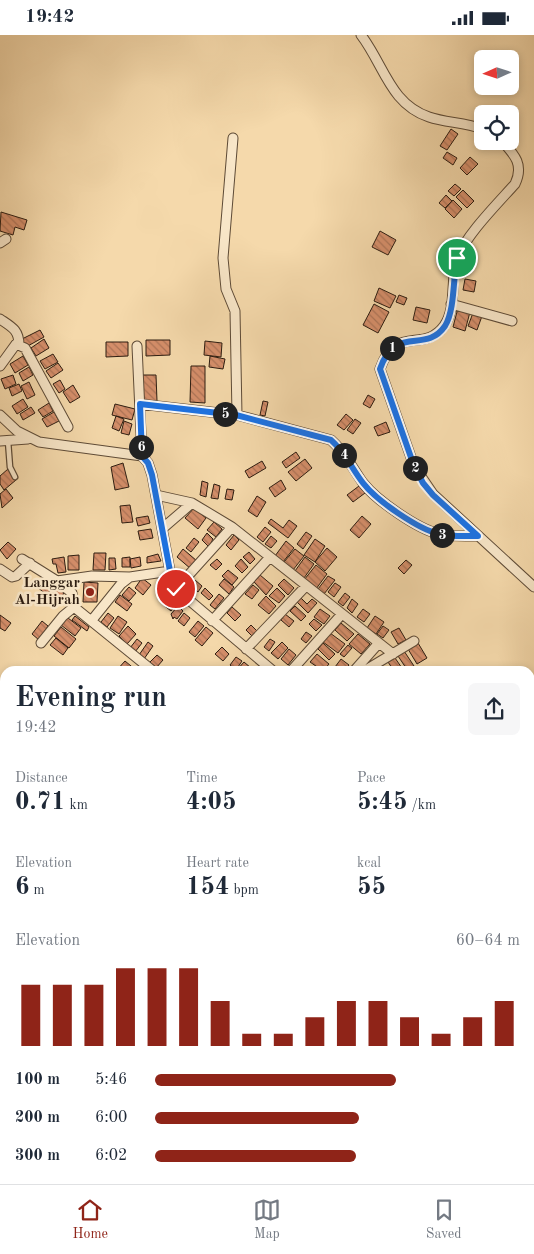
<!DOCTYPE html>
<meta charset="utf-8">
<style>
:root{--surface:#fff;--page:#f6f6f7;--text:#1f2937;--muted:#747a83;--line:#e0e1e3;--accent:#8f2418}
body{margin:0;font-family:"Old Standard TT",serif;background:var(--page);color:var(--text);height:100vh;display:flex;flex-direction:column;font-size:19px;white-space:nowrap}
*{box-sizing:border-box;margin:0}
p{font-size:16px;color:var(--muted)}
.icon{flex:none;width:28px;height:28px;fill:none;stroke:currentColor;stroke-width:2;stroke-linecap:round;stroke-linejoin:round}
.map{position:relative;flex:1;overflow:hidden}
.sheet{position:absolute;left:0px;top:631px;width:535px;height:519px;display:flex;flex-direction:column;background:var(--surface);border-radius:15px 15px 0 0;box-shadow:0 2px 8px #0003}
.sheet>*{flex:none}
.needle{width:32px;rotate:267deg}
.tools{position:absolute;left:474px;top:15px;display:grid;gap:10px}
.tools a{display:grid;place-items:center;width:45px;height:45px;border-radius:8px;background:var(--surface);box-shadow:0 2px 8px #0003;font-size:25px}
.pin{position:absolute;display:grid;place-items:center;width:42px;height:42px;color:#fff;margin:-21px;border:2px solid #fff;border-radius:50%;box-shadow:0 1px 5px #0007}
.km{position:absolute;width:25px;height:25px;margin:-12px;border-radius:50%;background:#222;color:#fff;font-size:14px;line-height:25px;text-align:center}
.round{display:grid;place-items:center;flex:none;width:52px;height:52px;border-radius:8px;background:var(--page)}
.headline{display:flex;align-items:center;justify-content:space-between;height:85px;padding:0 15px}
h1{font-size:28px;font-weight:700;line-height:38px}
.stats{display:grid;grid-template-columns:repeat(3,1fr);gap:8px;height:85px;padding:5px 15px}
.stats div{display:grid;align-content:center}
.stats b{font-size:25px;font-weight:700}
.stats small{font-size:14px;font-weight:400}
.stats p{font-size:14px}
.chart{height:140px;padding:10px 15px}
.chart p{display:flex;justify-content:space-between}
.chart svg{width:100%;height:90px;margin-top:5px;stroke:var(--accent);stroke-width:6}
ul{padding:0 15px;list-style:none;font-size:16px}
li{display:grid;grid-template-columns:80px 60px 1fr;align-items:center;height:38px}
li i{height:12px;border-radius:6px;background:var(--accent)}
.status{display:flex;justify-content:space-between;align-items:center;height:35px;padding:0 25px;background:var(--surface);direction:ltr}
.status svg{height:14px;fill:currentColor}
.tabs{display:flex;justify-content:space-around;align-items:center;height:70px;border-top:1px solid var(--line);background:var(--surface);font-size:14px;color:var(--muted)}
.tabs a{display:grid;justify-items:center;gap:2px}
.tabs .on{color:var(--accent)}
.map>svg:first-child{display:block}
.building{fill:url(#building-back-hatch);stroke:#2c1c10}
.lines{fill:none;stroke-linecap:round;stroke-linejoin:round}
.lane-casing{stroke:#5e4b37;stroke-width:7}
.street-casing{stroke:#5e4b37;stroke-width:11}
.lane{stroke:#f8e6c8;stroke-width:4.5}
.street{stroke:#f8e6c8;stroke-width:9}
.route-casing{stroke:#fff;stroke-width:10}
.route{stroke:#1a73e8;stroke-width:6}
.poi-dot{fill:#8f2418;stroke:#f8e6c8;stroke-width:2}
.labels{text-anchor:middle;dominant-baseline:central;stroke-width:5;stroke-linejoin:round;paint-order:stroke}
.poi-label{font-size:15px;font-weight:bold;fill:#2c1c10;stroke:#f8e6c8;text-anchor:end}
</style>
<div class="status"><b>19:42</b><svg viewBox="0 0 49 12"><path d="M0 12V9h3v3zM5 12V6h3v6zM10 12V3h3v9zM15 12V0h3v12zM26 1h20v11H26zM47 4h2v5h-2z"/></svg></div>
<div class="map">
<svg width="534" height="1149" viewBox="0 0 534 1149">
<defs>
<pattern id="building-back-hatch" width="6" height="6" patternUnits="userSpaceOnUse" patternTransform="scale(1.25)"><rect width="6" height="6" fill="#d68f6b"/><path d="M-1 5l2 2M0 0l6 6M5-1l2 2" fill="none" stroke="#ae7457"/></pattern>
</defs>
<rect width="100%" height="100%" fill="#f5d9ab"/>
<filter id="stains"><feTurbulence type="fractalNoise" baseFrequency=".004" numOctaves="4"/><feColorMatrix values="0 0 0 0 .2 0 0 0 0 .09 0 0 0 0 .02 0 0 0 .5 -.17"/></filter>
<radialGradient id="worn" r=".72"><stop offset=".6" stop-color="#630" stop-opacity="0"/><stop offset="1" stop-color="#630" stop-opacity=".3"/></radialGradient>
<!-- building -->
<path class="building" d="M451,94L458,99L447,115L440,111Z
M447,117L457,123L453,130L443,123Z
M470,122L478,129L467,140L460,133Z
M455,149L461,154L454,161L448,156Z
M463,155L474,166L467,173L456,162Z
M446,160L452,166L445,173L439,168Z
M453,165L462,174L454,183L445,174Z
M1,177L27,185L24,195L15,192L13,200L0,196Z
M380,196L396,205L388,220L372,212Z
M465,244L476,246L474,257L463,255Z
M379,253L396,261L390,273L374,266Z
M399,260L407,263L404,270L396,267Z
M374,269L389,277L378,298L363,290Z
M416,272L430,275L427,288L413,285Z
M458,273L470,277L465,296L453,292Z
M473,278L482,281L477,295L468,291Z
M40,295L44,302L26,312L22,304Z
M44,304L49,313L36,321L31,313Z
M146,305H170V320L146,321Z
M205,306L222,308L221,322L204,320Z
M106,307H128V321L106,322Z
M53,319L58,327L45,334L40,326Z
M23,321L28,330L15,338L10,329Z
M210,321L225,324L223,334L209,332Z
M58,328L63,335L51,343L46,336Z
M191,331H205V368L190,367Z
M29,332L33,340L23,346L19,338Z
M13,340L16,349L5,354L1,344Z
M141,340H156L157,366H142Z
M60,345L65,354L59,358L53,349Z
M29,347L35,360L27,364L21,351Z
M19,349L22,356L12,361L9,353Z
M73,350L80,362L70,368L63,357Z
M368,360L375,364L370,373L363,369Z
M23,364L28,372L17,379L12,371Z
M263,366L268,367L265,381L260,380Z
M49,368L53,376L43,382L38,375Z
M115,369L135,374L132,385L112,380Z
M31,372L35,378L23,385L20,379Z
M54,377L59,386L47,392L42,384Z
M346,379L353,385L344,395L337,390Z
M116,381L124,384L119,396L112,393Z
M355,384L361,388L353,399L347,395Z
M124,386L132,389L129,400L121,398Z
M386,387L390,397L378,401L374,392Z
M296,417L300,423L286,433L282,427Z
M305,424L312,433L296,446L288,437Z
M262,426L266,433L249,443L245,436Z
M123,428L129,452L115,455L111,432Z
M8,434L16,445L4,455L0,449V441Z
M281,445L286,454L275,462L269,453Z
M202,446L208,448L206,462L200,460Z
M214,449L220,451L218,464L211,463Z
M359,451L365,458L353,467L347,460Z
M6,454L13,463L2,473L0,459Z
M227,454L234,455L232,465L225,464Z
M257,461L266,467L257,482L248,476Z
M130,470L133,487L122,488L120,471Z
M194,473L206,483L198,494L185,483Z
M148,481L150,488L138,491L136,483Z
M362,481L371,489L359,503L350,495Z
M271,484L283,493L289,485L297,491L288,503L268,488Z
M214,487L222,494L216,502L207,495Z
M265,492L271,497L263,507L257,502Z
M151,494L153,503L140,505L138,496Z
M306,497L312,501L303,514L297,509Z
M207,498L213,504L209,512L202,505Z
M234,500L239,505L231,515L226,510Z
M271,501L277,506L271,513L265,509Z
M194,503L199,507L191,517L186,513Z
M315,504L325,511L315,527L304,520Z
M286,506L294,513L283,527L275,521Z
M8,507L16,514L7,524L0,515Z
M327,513L337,522L325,536L315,527Z
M183,514L197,526L191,534L177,522Z
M295,514L304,521L293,535L284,527Z
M249,517L255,524L250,529L243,522Z
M94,518H106L105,535H93Z
M158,519L161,526L147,528V522Z
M79,520V535H68V521Z
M64,522L66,537L58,538L56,529H53L52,524Z
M130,522V532H122V523Z
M140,522L141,531L131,533L130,524Z
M305,522L314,529L304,543L295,536Z
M109,523H115L116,534L109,535Z
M217,524L222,529L216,535L210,530Z
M241,524L248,532L242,538L235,531Z
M406,525L412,530L404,539L398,533Z
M316,530L327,539L316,554L304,545Z
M228,535L238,543L232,550L222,541Z
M260,540L273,551L266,560L254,547Z
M45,541L55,548L47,560L37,552Z
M328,541L335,545L324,559L318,554Z
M142,543L151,550L143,560L135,553Z
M224,544L234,552L229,559L219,550Z
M284,544L294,553L288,560L278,550Z
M195,545L202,551L198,557L191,551Z
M84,547L98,548L97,567H83Z
M56,548L66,555L56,570L45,563Z
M335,548L341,552L334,562L328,557Z
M253,550L259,555L252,564L245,559Z
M129,552L136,558L129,566L122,560Z
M205,553L213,561L209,565L201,558Z
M277,553L285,561L279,568L269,561Z
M170,556L180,564L171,576L161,568Z
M345,558L350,562L343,571L338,567Z
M219,559L224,563L215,574L210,570Z
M120,560L132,569L127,576L115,567Z
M266,561L276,571L269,579L258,570Z
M301,563L307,569L312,564L317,568L308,578L297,567Z
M352,564L358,569L352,578L347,573Z
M178,571L183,576L177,584L174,582L173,584L171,579Z
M295,571L306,581L301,586L290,576Z
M232,572L241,580L235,586L227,578Z
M320,574L330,581L324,589L314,582Z
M363,574L370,579L364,587L357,582Z
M108,578L114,583L107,592L101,587Z
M184,578L190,583L184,591L178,586Z
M285,579L294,586L289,592L281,585Z
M0,580L11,588L5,596L0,593Z
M75,581L89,592L87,596L72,585Z
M118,581L127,587L119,599L110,593Z
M375,581L384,587L376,599L367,593Z
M68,583L81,593L75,601L61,590Z
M314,584L322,590L316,596L309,589Z
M42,586L48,591L39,605L32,599Z
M198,586L204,591L195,602L189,597Z
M341,588L354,599L347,606L335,595Z
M251,590L259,598L254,603L246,595Z
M128,591L136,599L127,609L119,601Z
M383,591L389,595L383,603L377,599Z
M61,592L76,604L69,613L54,601Z
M206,592L213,598L202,611L195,605Z
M399,593L406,605L398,609L391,597Z
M306,597L312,601L306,608L301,604Z
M330,598L345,609L338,618L323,607Z
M358,599L370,609L361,619L349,609Z
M56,603L68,613L63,620L50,610Z
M137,604L142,608L135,617L130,613Z
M270,604L275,607L269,616L264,612Z
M148,607L153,611L144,624L139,620Z
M282,607L288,613L278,624L271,618Z
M323,608L335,619L329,625L318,614Z
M418,608L427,623L417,629L408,614Z
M348,610L352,613L344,622L340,619Z
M222,612L229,619L223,626L215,619Z
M289,614L296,620L288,630L281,624Z
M404,616L414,631L408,636L398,621Z
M317,619L329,629L323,636L310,627Z
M157,620L163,625L156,633L150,627Z
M236,622L242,626L236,635L230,630Z
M395,623L404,636H394L388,627Z
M341,624L349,630L344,636L335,632Z
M125,626L137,636H116Z
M244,627L251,633L248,636H236Z"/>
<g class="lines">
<!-- lane casing -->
<g class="lane-casing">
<path id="lane" d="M8,406L10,432L15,442"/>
</g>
<!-- street casing -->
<g class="street-casing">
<path id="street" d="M361,0C384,30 390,69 429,82C446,88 465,87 482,94
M233,103L223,223L226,254L235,276L237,380
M502,106C515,120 524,130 515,149C498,168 465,201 457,224C450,244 457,273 444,291C423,319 396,288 380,334L414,431L433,459L534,552
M0,208L6,204
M451,269L512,286
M0,284C12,292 19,295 19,310
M137,311L142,421
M0,331L16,309L25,313L68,392
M140,369L237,380L331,405C345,417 353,434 363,448C377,466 418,494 439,499C452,502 465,501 478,501
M0,380L17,396L39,407L142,421L148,428L152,440L170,536L176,554L273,636
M0,406L28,404
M156,460L192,468L232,492L393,619
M163,493L192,468
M22,524L57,546L92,541L130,542L170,536
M0,534L12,542L16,541L30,528
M57,546L72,558L74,572L153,636
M176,554L232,492
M92,585L121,549L130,542
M212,586L270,522
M41,608L63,581L74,572
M246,614L306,551
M291,636L342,579
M354,636L378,609
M364,636L414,606
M530,895L534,899
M530,916L534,921
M530,1016L534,1012
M0,1038L5,1032
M0,1072L5,1075
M478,1145L479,1149"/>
</g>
<!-- lane -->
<use href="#lane" class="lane"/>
<!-- street -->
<use href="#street" class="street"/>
</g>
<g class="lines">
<!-- route casing -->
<g class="route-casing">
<path id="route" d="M176,554L170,536L152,440L148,428L142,421L140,369L236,380L331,405C345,417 352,434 363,448C377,466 418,494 439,499C452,502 465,501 478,501L433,460L423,448L414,431L380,334C396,288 425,320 445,291C455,275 453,242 457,223"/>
</g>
<!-- route -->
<use href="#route" class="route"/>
</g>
<!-- markers -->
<circle class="poi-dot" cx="90" cy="557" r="5"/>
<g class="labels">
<!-- poi labels -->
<g class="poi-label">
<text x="80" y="548">Langgar<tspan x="80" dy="17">Al-Hijrah</tspan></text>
</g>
</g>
<rect width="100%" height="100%" filter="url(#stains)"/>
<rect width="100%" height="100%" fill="url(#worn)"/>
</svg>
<div class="tools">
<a><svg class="needle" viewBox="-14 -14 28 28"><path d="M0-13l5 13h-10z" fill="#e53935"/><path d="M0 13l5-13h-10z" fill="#747a83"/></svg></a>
<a><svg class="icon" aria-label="locate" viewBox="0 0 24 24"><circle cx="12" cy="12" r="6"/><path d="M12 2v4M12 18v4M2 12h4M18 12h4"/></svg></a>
</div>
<div class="pin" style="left:457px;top:223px;background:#1e9e55"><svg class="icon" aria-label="arrive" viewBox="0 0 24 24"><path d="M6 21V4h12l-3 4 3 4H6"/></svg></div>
<div class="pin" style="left:176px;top:554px;background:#d93025"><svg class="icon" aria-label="check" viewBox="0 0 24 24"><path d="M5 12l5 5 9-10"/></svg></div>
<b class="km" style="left:392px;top:313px">1</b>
<b class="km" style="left:415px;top:433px">2</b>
<b class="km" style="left:442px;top:500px">3</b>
<b class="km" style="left:344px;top:420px">4</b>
<b class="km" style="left:225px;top:379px">5</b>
<b class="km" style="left:141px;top:412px">6</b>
<section class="sheet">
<div class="headline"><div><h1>Evening run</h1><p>19:42</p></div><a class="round"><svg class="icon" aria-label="share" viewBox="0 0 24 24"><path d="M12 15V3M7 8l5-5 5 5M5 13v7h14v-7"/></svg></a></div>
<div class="stats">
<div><p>Distance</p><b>0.71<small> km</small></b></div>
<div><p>Time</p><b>4:05</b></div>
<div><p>Pace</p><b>5:45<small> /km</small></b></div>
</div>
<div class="stats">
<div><p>Elevation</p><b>6<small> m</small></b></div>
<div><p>Heart rate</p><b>154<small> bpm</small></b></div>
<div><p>kcal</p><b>55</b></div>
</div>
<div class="chart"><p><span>Elevation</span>60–64 m</p>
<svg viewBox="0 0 160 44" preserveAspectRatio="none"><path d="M5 44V14M15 44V14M25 44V14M35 44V6M45 44V6M55 44V6M65 44V22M75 44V38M85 44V38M95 44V30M105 44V22M115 44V22M125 44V30M135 44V38M145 44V30M155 44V22"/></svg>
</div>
<ul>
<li><b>100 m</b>5:46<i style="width:66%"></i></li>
<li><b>200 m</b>6:00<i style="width:56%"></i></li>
<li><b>300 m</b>6:02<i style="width:55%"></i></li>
</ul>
</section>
</div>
<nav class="tabs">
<a class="on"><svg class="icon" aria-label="home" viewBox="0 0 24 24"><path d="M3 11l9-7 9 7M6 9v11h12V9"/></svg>Home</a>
<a><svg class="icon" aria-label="map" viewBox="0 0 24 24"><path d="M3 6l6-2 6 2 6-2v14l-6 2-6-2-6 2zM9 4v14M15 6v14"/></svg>Map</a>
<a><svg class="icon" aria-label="saved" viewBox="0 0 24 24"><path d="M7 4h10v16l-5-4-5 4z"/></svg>Saved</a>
</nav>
